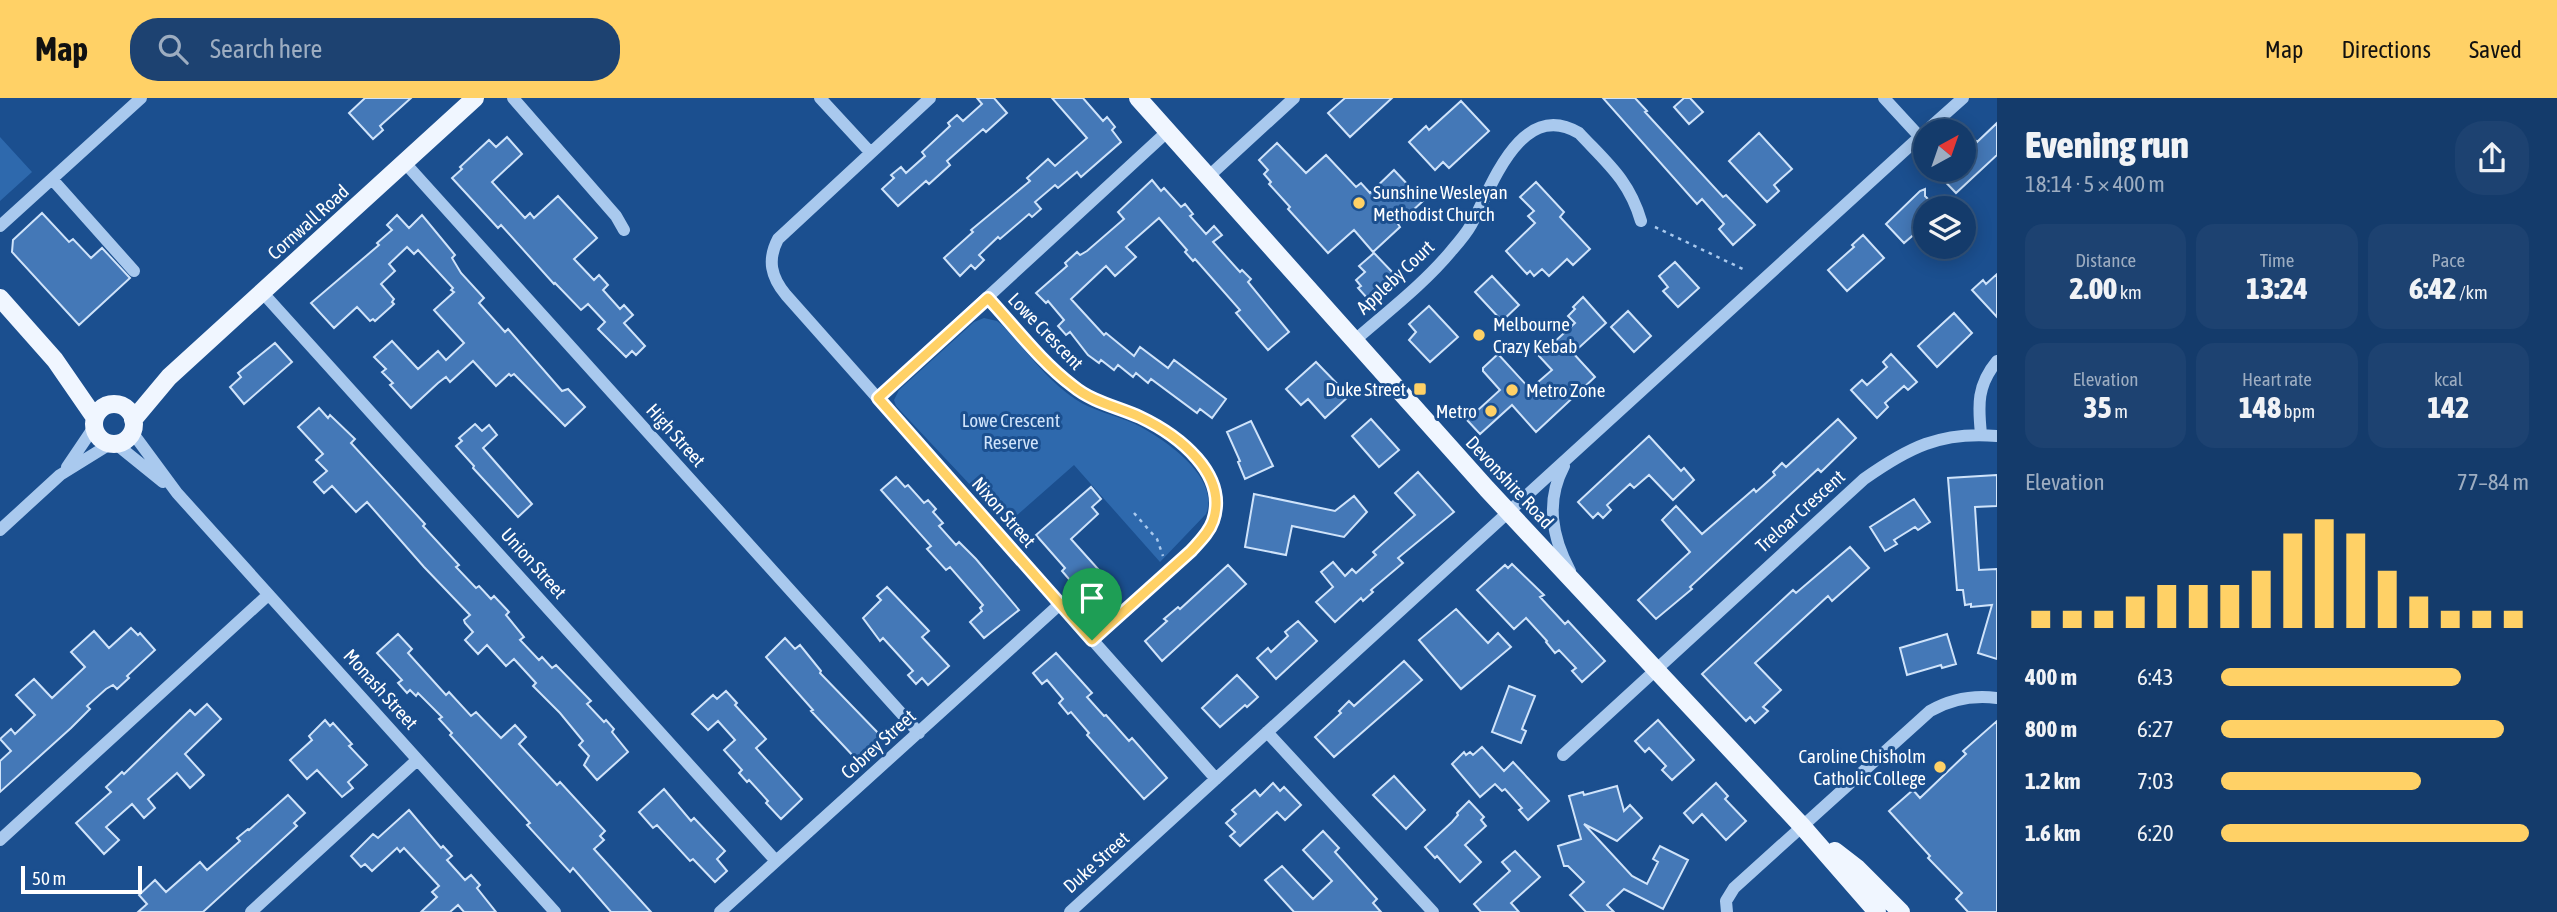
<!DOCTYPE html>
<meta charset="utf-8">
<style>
:root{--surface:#143b6b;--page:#1d4271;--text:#f1f3f6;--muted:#9dadc1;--line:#33557e;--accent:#ffd166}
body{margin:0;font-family:"Asap Condensed",sans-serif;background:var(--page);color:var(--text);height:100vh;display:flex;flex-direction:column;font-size:26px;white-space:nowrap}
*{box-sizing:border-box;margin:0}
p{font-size:23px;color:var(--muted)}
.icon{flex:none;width:38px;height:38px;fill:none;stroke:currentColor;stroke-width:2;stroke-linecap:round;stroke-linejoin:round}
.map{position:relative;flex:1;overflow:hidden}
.drawer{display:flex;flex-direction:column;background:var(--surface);width:560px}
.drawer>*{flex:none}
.needle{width:46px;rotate:40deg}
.buttons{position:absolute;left:1913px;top:21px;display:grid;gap:14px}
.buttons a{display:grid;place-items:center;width:63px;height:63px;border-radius:50%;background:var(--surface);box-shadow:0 4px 18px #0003,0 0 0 2px var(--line);font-size:35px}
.scale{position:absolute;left:21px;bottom:18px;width:121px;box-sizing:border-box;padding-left:7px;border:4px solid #fff;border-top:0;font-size:19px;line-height:24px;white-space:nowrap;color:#fff;-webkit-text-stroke:5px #1b4f8f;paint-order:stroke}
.pin{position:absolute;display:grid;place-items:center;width:60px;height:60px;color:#fff;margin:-72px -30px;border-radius:50% 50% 50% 0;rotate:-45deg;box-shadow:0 0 7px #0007}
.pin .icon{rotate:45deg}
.round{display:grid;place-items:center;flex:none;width:74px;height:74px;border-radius:28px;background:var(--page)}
.head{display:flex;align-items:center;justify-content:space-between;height:119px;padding:0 28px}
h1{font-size:38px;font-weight:800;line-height:52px}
.figures{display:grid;grid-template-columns:repeat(3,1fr);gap:10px;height:119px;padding:7px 28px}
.figures div{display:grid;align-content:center;border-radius:18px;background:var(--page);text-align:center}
.figures b{font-size:30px;font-weight:800}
.figures small{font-size:19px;font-weight:400}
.figures p{font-size:19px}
.chart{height:196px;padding:14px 28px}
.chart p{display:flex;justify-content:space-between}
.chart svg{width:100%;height:126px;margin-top:7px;stroke:var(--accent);stroke-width:6}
ul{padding:0 28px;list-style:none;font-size:23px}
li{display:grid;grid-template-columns:112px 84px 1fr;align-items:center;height:52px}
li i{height:18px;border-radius:9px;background:var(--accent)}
header{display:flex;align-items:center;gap:42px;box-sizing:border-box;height:98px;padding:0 35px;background:var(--accent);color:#111}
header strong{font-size:33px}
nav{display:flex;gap:38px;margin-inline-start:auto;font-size:24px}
.search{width:490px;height:63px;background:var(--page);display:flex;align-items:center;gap:18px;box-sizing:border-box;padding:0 24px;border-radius:28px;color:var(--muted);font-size:26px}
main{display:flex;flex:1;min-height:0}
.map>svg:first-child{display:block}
.green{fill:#2e69ad}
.building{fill:#4478b7;stroke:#cfe3fa;stroke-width:2}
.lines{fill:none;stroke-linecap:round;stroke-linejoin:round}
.path{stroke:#a9c9ee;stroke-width:2.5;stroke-dasharray:3.5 5;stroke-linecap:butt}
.minor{stroke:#a9c9ee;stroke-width:12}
.major{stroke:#f0f6ff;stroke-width:18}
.route-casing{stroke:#fff;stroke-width:14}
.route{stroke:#ffd166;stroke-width:9}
.poi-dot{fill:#ffd166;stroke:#1b4f8f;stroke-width:2.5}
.labels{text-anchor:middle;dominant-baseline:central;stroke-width:6;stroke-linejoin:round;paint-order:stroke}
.poi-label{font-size:19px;fill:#fff;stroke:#1b4f8f;text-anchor:start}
.street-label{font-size:19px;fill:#fff;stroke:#1b4f8f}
.park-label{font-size:19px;fill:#cfe3fa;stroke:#1b4f8f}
</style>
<header>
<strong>Map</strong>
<div class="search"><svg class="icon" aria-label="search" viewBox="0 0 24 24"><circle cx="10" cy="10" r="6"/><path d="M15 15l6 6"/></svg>Search here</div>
<nav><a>Map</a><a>Directions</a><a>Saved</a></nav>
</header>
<main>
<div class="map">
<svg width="1997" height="814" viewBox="0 0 1997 814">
<rect width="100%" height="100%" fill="#1b4f8f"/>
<!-- green -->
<path class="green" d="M0,39L32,74L0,103Z
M984,220L997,223L1002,227C1025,251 1047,282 1075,301C1093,313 1115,317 1135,326C1163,340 1221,379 1206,416L1160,464L1074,367L1007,426L896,308L894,302L899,292L974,224Z"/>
<!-- building -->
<path class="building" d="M365,0H411L380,28L383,32L373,41L349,15Z
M977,0H994L1007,15L986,34L983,31L947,63L950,67L929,86L926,83L898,108L882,91L894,80L891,77L901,69L906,75L925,58L922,54L950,28L948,25L957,17L963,23L982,6Z
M1052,0H1083L1103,23L1107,19L1115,29L1112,32L1121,44L1081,79L1077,74L1058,90L1055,87L1035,104L1041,111L1032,119L1029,116L1000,141L998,139L979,157L984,162L975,171L971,167L960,178L944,160L973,134L971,132L1030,83L1027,80L1048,61L1055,68L1087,40Z
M1345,0H1392L1350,39L1328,15Z
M1603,0H1635L1647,13L1645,14L1723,99L1726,97L1755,127L1733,147L1719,131L1724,126L1702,101L1697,106Z
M1684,0H1690L1703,14L1689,26L1674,9Z
M1461,3L1489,33L1449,70L1443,64L1435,72L1409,44L1426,28L1429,32Z
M1997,25V57L1956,95L1934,72H1964V45L1971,38L1977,44Z
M1759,35L1792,71L1774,87L1779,93L1767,104L1729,63Z
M507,39L522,56L492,84L525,120L530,115L534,120L558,98L597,140L574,161L594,182L599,177L608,187L603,192L620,211L624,207L633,217L624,225L645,248L636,257L632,253L626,259L598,231L605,224L588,206L581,212L555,185L554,186L501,127L498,130L452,80L462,71L460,69L489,42L496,49Z
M1277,45L1306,75L1326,57L1356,89L1361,85L1370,95L1394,72L1423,103L1398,126L1400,129L1373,154L1354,132L1328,155L1288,111L1290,109L1269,86L1271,84L1264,76L1268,72L1259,62Z
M1152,82L1161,93L1164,90L1181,109L1185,106L1193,116L1190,118L1206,136L1214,128L1222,137L1213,144L1240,174L1242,172L1251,181L1248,184L1289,234L1268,252L1236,215L1240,212L1195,161L1193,163L1185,154L1187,152L1159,120L1126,149L1136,159L1115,178L1106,168L1071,201L1104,237L1106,235L1134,258L1140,249L1168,270L1174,262L1226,301L1212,320L1200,311L1197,315L1151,281L1148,285L1136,275L1133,279L1118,267L1114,272L1101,262L1099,265L1088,257L1070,234L1066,237L1058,228L1064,222L1048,203L1046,205L1036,195L1067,168L1065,165L1077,154L1080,157L1087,153L1124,121L1118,114Z
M1536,84L1564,114L1560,119L1590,151L1573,167L1567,161L1549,178L1542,171L1534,178L1530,173L1527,176L1506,153L1535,125L1528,118L1534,113L1520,99Z
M1925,91V98L1937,110H1925V127L1904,145L1886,126L1920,93Z
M42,115L69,144L73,141L91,160L102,150L130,180L79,227L12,154L13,142Z
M397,117L409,130L422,117L455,157L452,160L461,175L484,200L479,205L505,234L508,231L562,293L568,291L585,309L565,328L514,276L511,278L509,276L496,288L473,263L450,284L446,279L438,285L411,310L390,287L393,285L382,274L386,271L374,259L392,243L418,271L438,253L446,262L464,245L434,212L454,194L451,192L453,190L418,152L414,156L407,149L389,166L395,173L381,186L394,201L392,204L394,206L375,223L373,221L370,223L357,209L334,230L311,205L379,147L377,145L392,132L387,127Z
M1863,137L1884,160L1847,193L1828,172L1854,149L1852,147Z
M1374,155L1395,177L1368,201L1358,190L1361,188L1356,182L1365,174L1359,168Z
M1675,164L1699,190L1678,209L1663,193L1668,189L1659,178Z
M1997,176V219L1972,192L1983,182L1986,186Z
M1492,178L1519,207L1502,223L1475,194Z
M1583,199L1606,225L1573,255L1595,279L1536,334L1512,307L1480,336L1467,322L1500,292L1483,273V270L1498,256L1530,291L1552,272L1539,258L1575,225L1568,218L1575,211L1573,209Z
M1429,208L1458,239L1430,264L1409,242L1416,234L1409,226Z
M1628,213L1651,238L1634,254L1611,229Z
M1954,215L1972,235L1937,269L1918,248Z
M275,245L292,264L244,306L230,289L241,279L238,275Z
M1891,256L1917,284L1908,292L1904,288L1885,305L1888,309L1877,320L1851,292L1862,282L1867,287L1887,269L1883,264Z
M1316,264L1349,298L1325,320L1308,301L1301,307L1286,291Z
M319,310L328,320L330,317L355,341L351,345L425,426L423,428L459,467L456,469L476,490L479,488L491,501L494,498L509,514L506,517L524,539L520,542L539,562L542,559L552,570L556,567L591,603L587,606L604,624L606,622L614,631L612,634L628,654L597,682L584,667L589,658L579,647L583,643L560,615L533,588L536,585L514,561L506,568L487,547L478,556L465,542L473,534L465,525L464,522L470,517L424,469L367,404L356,414L332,388L324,395L314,384L327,373L316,362L323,356L298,329Z
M1371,321L1399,352L1379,369L1352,338Z
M1838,321L1856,340L1821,374L1818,371L1690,489L1692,491L1656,521L1638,502L1690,454L1662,422L1676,408L1702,436L1754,391L1756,394L1775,377L1773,374L1782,365L1786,369Z
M1251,323L1273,368L1245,381L1238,364L1240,363L1227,334Z
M475,326L482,333L489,327L497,337L483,350L532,406L518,419L473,370L474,368L456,348L462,343L459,340Z
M1649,338L1681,373L1684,370L1694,382L1673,402L1649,377L1634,390L1630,386L1607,407L1611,412L1603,420L1598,415L1593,420L1578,404Z
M1418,374L1454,414L1398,460L1403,465L1371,492L1373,494L1363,503L1361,500L1335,524L1316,504L1333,489L1321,474L1333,464L1345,478L1352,471L1356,475L1376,457L1373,454L1415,417L1395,395Z
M1997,377V408L1975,409L1979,472L1997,471V561L1978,555L1992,507L1971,509V506L1965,507L1963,492H1957L1948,380Z
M896,379L905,389L908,387L924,405L928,402L936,411L933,414L943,425L939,428L956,447L959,444L976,461L1019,512L984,540L970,524L982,513L980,510L983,507L950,469L946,472L927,451L931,448L881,392Z
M1091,389L1101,401L1092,409L1098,416L1071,441L1115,490L1092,511L1080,498L1082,496L1062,473L1065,470L1036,437Z
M1254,396L1335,413L1354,398L1367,414L1344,439L1292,428L1286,457L1245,449Z
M1914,401L1930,424L1918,432L1915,429L1894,442L1897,446L1885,453L1870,429Z
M1850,449L1869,470L1832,503L1828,498L1755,565L1781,592L1763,609L1768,613L1755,625L1750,619L1746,623L1702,576L1793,492L1796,495Z
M1512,466L1544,497L1540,499L1565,526L1568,523L1605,563L1582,584L1572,573L1576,570L1559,552L1555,555L1546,544L1547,543L1526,520L1514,531L1477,492L1505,467L1508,470Z
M1228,467L1246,486L1162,563L1145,543L1167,523L1164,521L1178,509L1180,511Z
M887,489L929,533L922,539L949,568L928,587L922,580L916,586L908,577L913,573L883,540L880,543L863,520L881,502L877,498Z
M1456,511L1488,545L1498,535L1511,549L1461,591L1419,542Z
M1298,523L1317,543L1276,581L1257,560L1268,550L1271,554L1288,538L1285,534Z
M131,530L138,537L140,535L155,552L127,578L129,580L117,591L113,587L106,591L87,608L90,611L71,630L0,694V663L11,653L0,641L11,631L15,636L35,617L16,597L34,581L52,600L85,569L71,554L94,533L109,550Z
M398,536L412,551L408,555L446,597L449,594L471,618L476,614L501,640L515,627L526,639L519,646L557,687L560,684L605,733L600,738L604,742L594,751L651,814H611L573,770L570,774L527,727L530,725L450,637L452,635L439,621L442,619L418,595L416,598L410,592L407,595L398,585L402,582L377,555Z
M1947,536L1956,566L1942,570L1941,567L1907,577L1900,550Z
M785,540L795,551L800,547L821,573L820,575L881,638L856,661L811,613L813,612L766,559Z
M1056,555L1092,595L1087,599L1104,618L1106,617L1129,643L1132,640L1167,680L1144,701L1087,637L1089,635L1071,614L1068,616L1059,605L1063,601L1047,582L1042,586L1033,575Z
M1404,563L1422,582L1334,659L1315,639L1341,615L1339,613L1349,603L1354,608Z
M1237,577L1258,599L1247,609L1245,607L1220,629L1202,610Z
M1509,588L1535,598L1522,631L1526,633L1521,645L1492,634Z
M726,593L737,605L735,607L766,641L756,650L802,701L781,721L766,705L768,703L749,682L747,684L739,675L742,672L724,652L735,642L718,623L708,632L692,616L713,597L717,601Z
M207,606L221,621L185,656L204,677L190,690L177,675L148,701L155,710L144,720L132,706L106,729L119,742L104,756L76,725L111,694L106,689L122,674L124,676L190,612L195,617Z
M325,622L330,628L333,625L352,646L349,648L367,667L348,684L353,690L342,699L317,672L307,681L290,662L312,642L309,638Z
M1658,622L1694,662L1672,682L1662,672L1666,668L1649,650L1645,654L1635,643Z
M1997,623V814H1968L1956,801L1962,795L1928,760L1930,758L1889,713L1913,692L1920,700L1966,656L1963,653Z
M1482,649L1504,673L1513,664L1549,703L1528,722L1519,712L1522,710L1505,691L1502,693L1495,686L1480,699L1452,666L1464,654L1466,657L1470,654L1473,657Z
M1394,678L1425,712L1406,731L1373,697Z
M1273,685L1280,693L1284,689L1301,707L1285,722L1277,714L1240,748L1230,738L1235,734L1226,725L1236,716L1232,712L1255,692L1260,698Z
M1716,685L1728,698L1725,701L1746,723L1726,742L1702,716L1693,725L1684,715Z
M1617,688L1624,713L1630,707L1642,720L1617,743L1584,726L1632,778L1647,786L1658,764L1653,761L1660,748L1688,762L1663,811L1624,791L1607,807L1614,814H1586L1570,797L1584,784L1568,768H1564L1558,748L1581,741L1569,698L1583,694L1584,697Z
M664,691L691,723L694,720L725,753L717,761L727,773L715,784L693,761L690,763L657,727L653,730L639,714Z
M288,697L305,715L294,725L297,728L203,814H138L147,806L139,797L155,782L166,794L200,764L207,772L240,743L237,740L248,731L249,732Z
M1469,703L1484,719L1481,722L1486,728L1465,747L1481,764L1460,784L1437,758L1435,760L1425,749L1452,724L1458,717L1457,715Z
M409,712L441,750L443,748L452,758L447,762L465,782L471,777L480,787L477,790L496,814H464L458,807L450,814H421L437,799L432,794L439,788L404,750L400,754L397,750L372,773L365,766L361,769L351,758L373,736L378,740Z
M1323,733L1339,750L1335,754L1377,801L1373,805L1381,814H1294L1265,782L1282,768L1313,801L1332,783L1303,752Z
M1515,753L1540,779L1511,805L1519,814H1481L1474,806L1510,773L1502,764Z"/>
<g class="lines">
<!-- path -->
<path class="path" d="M1655,129L1747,173
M1134,415L1157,441L1163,458"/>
<!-- minor -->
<path class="minor" d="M513,0L616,118L624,132
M820,0L870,54
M930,0L778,141C767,162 771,179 786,197L1216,681
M1884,0L1920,39
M1926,33L1963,0
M405,65L919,635
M1209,78L1294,0
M52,81L134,173
M0,128L141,0
M262,194L776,763
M988,200C1015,229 1041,264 1073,288C1092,304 1118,309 1140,319C1178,337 1229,376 1213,423C1209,435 1199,444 1191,453L1092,542
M1354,243C1387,214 1424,186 1452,152C1459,144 1466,136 1471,127C1491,91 1520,0 1579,35C1607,65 1629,82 1641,123
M878,300L1168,33
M132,334L177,395L555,814
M1981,336C1978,307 1977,287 1997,263
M116,346L163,384
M1564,368C1545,404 1552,439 1570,473
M67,369L94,329
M0,432L60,377L110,346
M1267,634L1433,814
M1563,657L1864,381C1908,350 1940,333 1997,338
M0,742L268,497
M251,814L417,662
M720,814L1060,506
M1070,814L1925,34
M1727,814L1726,803L1734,790L1930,613C1951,601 1973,597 1997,600"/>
<!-- major -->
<path class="major" d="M1138,0L1487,391L1802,728L1877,814
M0,200L55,262L95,320
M94 326a20 20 0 1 1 40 0a20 20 0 1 1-40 0Z
M133,322L169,279L475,0
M1835,753L1857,770L1901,814"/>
</g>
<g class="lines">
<!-- route casing -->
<g class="route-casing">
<path id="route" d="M988,200C1015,229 1041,264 1073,288C1092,304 1118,309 1140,319C1178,337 1229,376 1213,423C1209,435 1199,444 1191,453L1092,542L878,300Z"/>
</g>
<!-- route -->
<use href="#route" class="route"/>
</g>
<!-- markers -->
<g class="poi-dot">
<circle cx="1359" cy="105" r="7"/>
<circle cx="1479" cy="237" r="7"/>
<rect x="1413" y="284" width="14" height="14" rx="3.5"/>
<circle cx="1512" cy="292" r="7"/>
<circle cx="1491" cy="313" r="7"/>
<circle cx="1940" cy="669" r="7"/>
</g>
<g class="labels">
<!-- poi labels -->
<g class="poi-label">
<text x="1373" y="94">Sunshine Wesleyan<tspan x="1373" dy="22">Methodist Church</tspan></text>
<text x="1493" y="226">Melbourne<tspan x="1493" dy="22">Crazy Kebab</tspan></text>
<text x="1406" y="291" text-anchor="end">Duke Street</text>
<text x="1526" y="292">Metro Zone</text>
<text x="1477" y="313" text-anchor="end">Metro</text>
<text x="1926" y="658" text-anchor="end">Caroline Chisholm<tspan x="1926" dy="22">Catholic College</tspan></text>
</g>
<!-- street labels -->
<g class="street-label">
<text transform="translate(308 124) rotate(-42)">Cornwall Road</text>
<text transform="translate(1395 179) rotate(-43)">Appleby Court</text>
<text transform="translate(1046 233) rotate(46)">Lowe Crescent</text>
<text transform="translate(676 337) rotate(48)">High Street</text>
<text transform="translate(1510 384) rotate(47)">Devonshire Road</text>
<text transform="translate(1800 413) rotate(-42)">Treloar Crescent</text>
<text transform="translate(1004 414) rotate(49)">Nixon Street</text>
<text transform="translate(534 465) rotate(48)">Union Street</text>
<text transform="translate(381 591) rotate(48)">Monash Street</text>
<text transform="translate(878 646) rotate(-42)">Cobrey Street</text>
<text transform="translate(1096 764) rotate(-42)">Duke Street</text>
</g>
<!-- park labels -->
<g class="park-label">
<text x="1011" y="322">Lowe Crescent<tspan x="1011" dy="22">Reserve</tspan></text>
</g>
</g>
</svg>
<div class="buttons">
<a><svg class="needle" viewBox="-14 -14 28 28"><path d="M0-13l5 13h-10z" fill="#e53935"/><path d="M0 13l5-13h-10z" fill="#9dadc1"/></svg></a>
<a><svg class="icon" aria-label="layers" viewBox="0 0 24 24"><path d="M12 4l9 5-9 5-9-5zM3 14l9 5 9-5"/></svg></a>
</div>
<div class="scale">50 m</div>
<div class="pin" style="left:1092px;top:542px;background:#1e9e55"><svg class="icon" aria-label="arrive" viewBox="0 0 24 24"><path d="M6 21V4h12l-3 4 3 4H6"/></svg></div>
</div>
<section class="drawer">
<div class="head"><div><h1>Evening run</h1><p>18:14 · 5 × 400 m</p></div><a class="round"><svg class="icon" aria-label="share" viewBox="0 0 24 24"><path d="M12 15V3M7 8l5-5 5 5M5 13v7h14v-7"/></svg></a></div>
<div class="figures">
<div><p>Distance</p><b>2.00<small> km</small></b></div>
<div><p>Time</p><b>13:24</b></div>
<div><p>Pace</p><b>6:42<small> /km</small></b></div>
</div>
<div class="figures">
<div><p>Elevation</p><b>35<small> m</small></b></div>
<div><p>Heart rate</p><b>148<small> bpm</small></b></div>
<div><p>kcal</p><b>142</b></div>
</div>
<div class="chart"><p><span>Elevation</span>77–84 m</p>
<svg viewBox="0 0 160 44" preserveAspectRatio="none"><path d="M5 44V38M15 44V38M25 44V38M35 44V33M45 44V29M55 44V29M65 44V29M75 44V24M85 44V11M95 44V6M105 44V11M115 44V24M125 44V33M135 44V38M145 44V38M155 44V38"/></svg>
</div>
<ul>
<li><b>400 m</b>6:43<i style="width:78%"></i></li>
<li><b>800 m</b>6:27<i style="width:92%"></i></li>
<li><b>1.2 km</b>7:03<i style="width:65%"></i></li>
<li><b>1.6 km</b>6:20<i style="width:100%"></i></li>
</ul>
</section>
</main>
